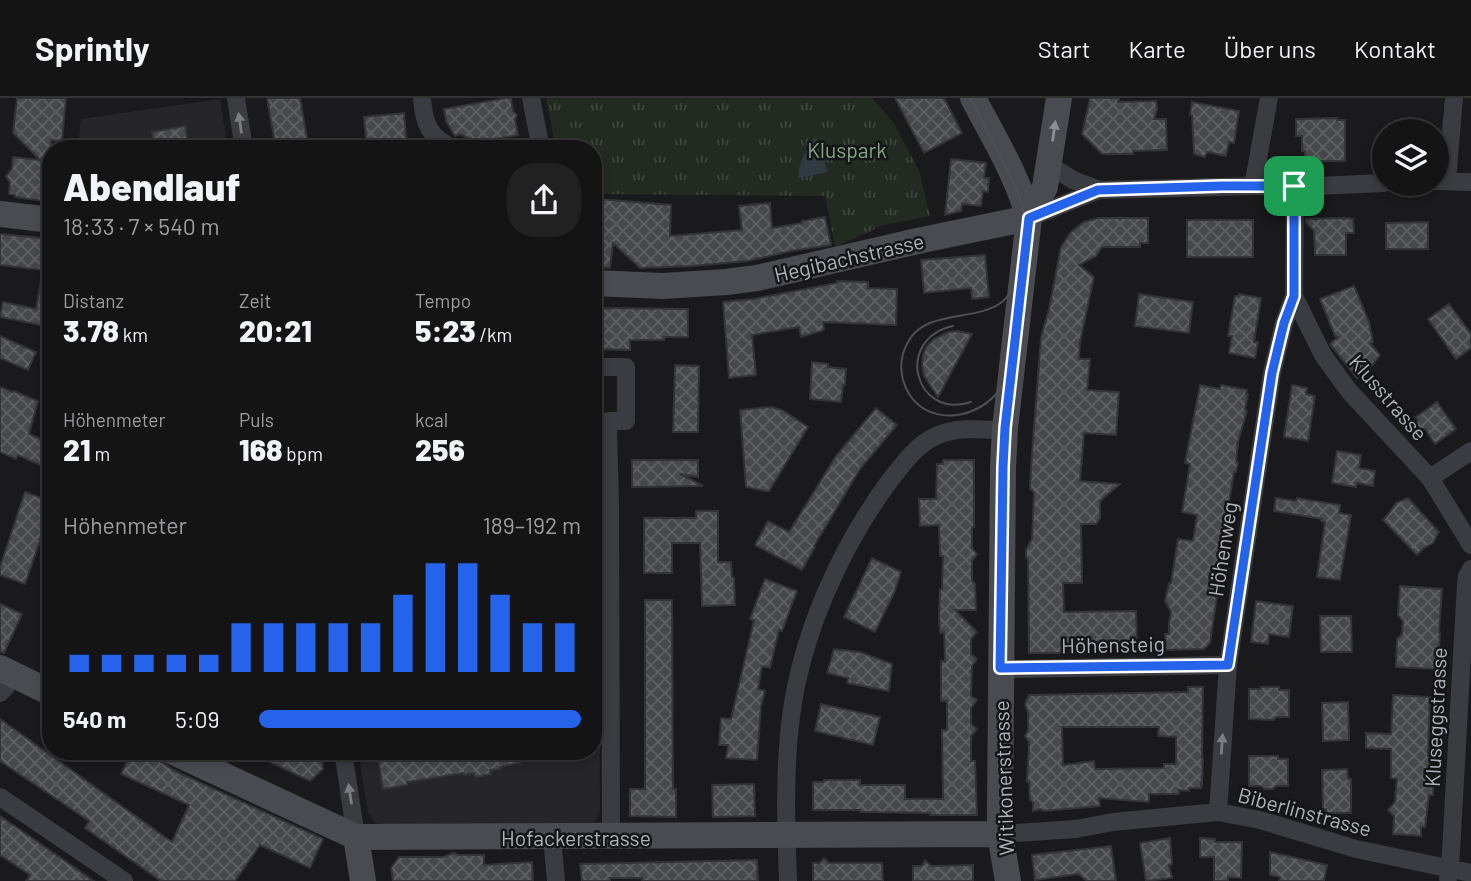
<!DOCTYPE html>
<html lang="de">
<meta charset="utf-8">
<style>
:root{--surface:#141415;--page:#212122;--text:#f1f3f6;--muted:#9d9ea0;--line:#333334;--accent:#2563eb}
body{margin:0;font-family:Barlow,sans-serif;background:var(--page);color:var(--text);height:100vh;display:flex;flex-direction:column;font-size:26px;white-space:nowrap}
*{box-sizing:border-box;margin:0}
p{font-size:23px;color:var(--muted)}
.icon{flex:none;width:38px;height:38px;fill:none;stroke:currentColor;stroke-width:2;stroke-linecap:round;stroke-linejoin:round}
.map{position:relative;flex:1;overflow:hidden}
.details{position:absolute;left:42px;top:42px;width:560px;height:620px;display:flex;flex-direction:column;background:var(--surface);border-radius:28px;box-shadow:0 4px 10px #0003,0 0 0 2px var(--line)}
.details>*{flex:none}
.buttons{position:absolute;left:1372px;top:21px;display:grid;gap:14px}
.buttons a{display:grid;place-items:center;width:77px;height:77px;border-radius:50%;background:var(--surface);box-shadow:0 4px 10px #0003,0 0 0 2px var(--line);font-size:35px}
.pin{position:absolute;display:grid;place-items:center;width:60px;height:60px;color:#fff;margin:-30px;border-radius:14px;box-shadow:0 4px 10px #0006}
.round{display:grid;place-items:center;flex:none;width:74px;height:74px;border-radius:28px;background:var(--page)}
.headline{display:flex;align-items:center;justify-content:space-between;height:119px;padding:0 21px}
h1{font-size:38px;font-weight:800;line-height:52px}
.figures{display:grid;grid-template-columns:repeat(3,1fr);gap:10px;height:119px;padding:7px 21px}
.figures div{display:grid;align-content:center}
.figures b{font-size:30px;font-weight:800}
.figures small{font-size:19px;font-weight:400}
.figures p{font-size:19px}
.chart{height:196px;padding:14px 21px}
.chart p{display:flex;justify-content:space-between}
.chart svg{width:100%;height:126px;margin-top:7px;stroke:var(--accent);stroke-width:6}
ul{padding:0 21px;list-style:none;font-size:23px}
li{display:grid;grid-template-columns:112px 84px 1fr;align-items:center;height:52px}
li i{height:18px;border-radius:9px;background:var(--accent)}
header{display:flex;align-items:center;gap:42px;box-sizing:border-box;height:98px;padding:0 35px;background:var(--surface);border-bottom:2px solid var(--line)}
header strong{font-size:33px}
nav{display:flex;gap:38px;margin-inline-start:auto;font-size:24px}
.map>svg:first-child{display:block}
.built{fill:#262629}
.park{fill:url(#park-tufts)}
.water{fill:#303a40}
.building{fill:url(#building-cross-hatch);stroke:#343438;stroke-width:2;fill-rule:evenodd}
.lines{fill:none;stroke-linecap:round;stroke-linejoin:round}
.street{stroke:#3b3c41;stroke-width:18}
.secondary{stroke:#494b51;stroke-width:26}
.tram{stroke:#4e5056;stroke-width:2}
.oneway{fill:#7a7d84}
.oneway2{fill:#8a8e96}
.route-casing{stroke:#fff;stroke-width:14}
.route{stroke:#2563eb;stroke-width:9}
.labels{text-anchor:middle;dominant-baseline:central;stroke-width:5;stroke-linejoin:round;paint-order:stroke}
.park-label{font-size:21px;fill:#85a585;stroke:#151517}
.street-label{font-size:21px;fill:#adb2bb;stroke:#151517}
</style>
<header>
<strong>Sprintly</strong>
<nav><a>Start</a><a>Karte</a><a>Über uns</a><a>Kontakt</a></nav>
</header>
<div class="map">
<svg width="1471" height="783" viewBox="0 0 1471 783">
<defs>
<pattern id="park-tufts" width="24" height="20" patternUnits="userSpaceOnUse" patternTransform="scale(1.75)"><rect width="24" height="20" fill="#222a22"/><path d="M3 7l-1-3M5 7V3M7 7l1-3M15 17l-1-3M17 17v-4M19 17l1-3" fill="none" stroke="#3f4640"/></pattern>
<pattern id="building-cross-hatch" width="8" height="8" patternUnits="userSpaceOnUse" patternTransform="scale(1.75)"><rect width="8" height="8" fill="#47484c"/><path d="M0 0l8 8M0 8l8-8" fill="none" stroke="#5f6064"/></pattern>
</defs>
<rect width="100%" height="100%" fill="#1a1a1c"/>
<!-- built -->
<path class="built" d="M220,1L228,51H78L81,21Z
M593,400H599L600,713L596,722L593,725L384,727L374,724L368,714L358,653H593Z"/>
<!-- park -->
<path class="park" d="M546,0H872L893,24L919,72L930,118L875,129V131L835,149L825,98L593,96V51H556Z"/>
<!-- water -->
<path class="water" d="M816,39L828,74L798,80C799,63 805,52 816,39Z"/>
<!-- building -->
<path class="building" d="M17,0H66L62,43L51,42V104L15,99V97L9,96L10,85L6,78L12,71L13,59L40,62L13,35Z
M267,0H300L309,51H276Z
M506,0H511L513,13L517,17L515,22L518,37L472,45L470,41L460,36L455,38L446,23L444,11Z
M895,0H944L962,35L924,55Z
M1090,0H1119L1118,4L1156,3L1157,12L1154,21H1166L1167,52L1133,53V56H1102L1082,36Z
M1192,4L1239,13L1234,45L1229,44L1226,58L1207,54L1205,59L1194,56L1192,17H1190Z
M404,15L407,51H367L364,19Z
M1337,20V22H1345V63H1319V66H1305V53H1302V38H1296V21Z
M185,28L189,51H155L152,34Z
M951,61L986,65L984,80H989L988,94L983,93L981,108L962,106L961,113L945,117Z
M599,101L671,107L670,138L742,132L739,108L770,105L772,130L802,125V123L825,119L831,147L791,153L748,163L692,168L640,170L613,145L610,170L593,169V114H598Z
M1098,120H1148V145H1140V149H1102L1096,158L1079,167L1094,179L1080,244L1079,261H1090L1087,292L1119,294L1116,337L1084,335L1080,383L1120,386L1100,403V420L1096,426H1081L1082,485H1063L1064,514L1136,513L1137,547L1064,549V555H1029L1028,461L1026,459V452L1032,441L1034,394L1030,391L1032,355L1041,239L1049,211L1061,149L1071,134L1084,124Z
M1345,120L1353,121L1354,135H1346V157H1315L1314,133L1306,124V121Z
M1187,122H1253V159H1187Z
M1428,124V151H1386V125Z
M0,136L51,141V229L0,219L3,204L36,211L43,172L0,167Z
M985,157L989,199L972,201L971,190L924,195L921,162Z
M837,183L868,184V190L897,191L896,227L823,224L824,232L801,239L799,229L752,237L756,277L729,280L723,204L753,201L837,185Z
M1354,188L1369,224L1373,244L1370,245L1380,257L1370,270L1357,280L1330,246L1338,239L1335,238L1320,201Z
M1139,196L1193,204L1189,235L1135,228Z
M1239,196L1261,200L1254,244H1258L1255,260L1229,255L1232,238H1228L1233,209L1235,198H1239Z
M1449,206L1471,236V250L1456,261L1428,221Z
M602,210L688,211V239H664V242H630V252L595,251V236H602Z
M957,233L972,236L938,299L924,278L922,267L923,257L926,249L934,241L948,234Z
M0,238L36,254L28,272L0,260Z
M812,264L828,266V269L846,271L845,287H843L841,304L810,301Z
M675,267L699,268L698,334H673Z
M1200,287L1220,291L1221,287L1247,292L1246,296H1248L1245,311L1247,313L1237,347H1238L1236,362L1238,365L1236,374H1234L1228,411L1230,416L1227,419L1215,490L1218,491L1210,545L1204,551L1166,552L1165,536H1169V525L1171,514L1165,503L1169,485H1171L1178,441L1193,443L1197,417L1182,414L1190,366L1185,365Z
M1292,287L1307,290L1306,296L1315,298L1308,343L1284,339Z
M0,289L13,294L14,293L38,303L29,336L51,346V372L18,357L16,361L0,354Z
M1437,304L1456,331L1435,346L1425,331H1411L1418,322L1416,319Z
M770,309L782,312L808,329L769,393H765L746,389L740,312Z
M876,310L897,327L860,371L814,448L815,449L802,472L755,447L768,423L789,434L836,358Z
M1337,353L1361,357L1359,370L1375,373L1373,388L1357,385L1356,389L1332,385Z
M632,362H698V379L680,376L703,388L632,389Z
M943,362H974V429H972V450L977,456L972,463V483L975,486L976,512H955L977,534L971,541V556L977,561L972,568L971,598L977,602L971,610V626L977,631L971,638V663H975L977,717H930V715L860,714V712H813V684H824V682H860V687H905V701H943L942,632H947V603H941V563L945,564L944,534L940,535L939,521L940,491H942L943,458H940L939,427L920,428L919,401H936L937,366H943Z
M25,394L51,403V411L25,486L0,477V469Z
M1276,400L1296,403L1297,400L1340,407L1339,415L1351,417L1340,482L1317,479L1325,424L1321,423L1322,421L1274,413Z
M1408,400L1439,434L1433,445L1424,450L1417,457L1383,422L1390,414L1396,405Z
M696,413H718V464H731L732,479L734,480L735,507L702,508L700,445H672V475H644V420H696Z
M872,460L901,474L894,495L875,534L844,519Z
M765,481L797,493L782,533L779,532L770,570L762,568L758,591L765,593L761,608L757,662L726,660L728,647H719L721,620L731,621L754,522L750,521Z
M1400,488L1442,491L1439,534L1440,535L1438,571L1396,569L1397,541L1402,536L1403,523L1398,517Z
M645,502H672L673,691H676V719L630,718V691H645Z
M1256,503L1293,508L1289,539L1269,536L1268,546L1251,544Z
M0,506L22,516L4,555L0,554Z
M1320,518H1351L1352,554H1321Z
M834,551L860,554L892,566L889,593L847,585L848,580L827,575Z
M1188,589H1203L1202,660H1203L1202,686L1201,685V690H1189V693L1179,692V696H1149V704L1099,700L1100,708L1043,713L1040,711L1033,713V704L1030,702L1029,684H1027L1029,644L1025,638L1028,633V615L1025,606L1029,597L1188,594ZM1062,629H1159L1158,638L1176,639V666H1164V670L1095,671L1094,663L1063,667Z
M1261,589H1279V592H1289V619H1276L1274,622L1249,621V591H1261Z
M1393,597L1430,599L1428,658L1431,659L1429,681H1433V697H1429L1425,729H1421V738L1393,736L1394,718L1388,712L1395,704L1397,681L1391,680V651L1366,650V635L1391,636Z
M1348,604L1349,642L1323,643L1322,605Z
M821,606L880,619L873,647L815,633Z
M0,621L172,744L189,707L121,676L132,653H138L158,662L177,674L323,741L310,770L260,747L235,783H161L85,730L89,723L0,663Z
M247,653H320L323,671L310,683Z
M377,653H518L520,665L500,669V671L490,672L491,676L475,679L474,675L464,677V675L407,684V687L383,691Z
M1249,658H1278V661H1288V688H1276L1273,691H1265L1261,688H1249Z
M1347,671L1348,681H1351V715H1326V711H1323L1322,672Z
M754,686L755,718L713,719L712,687Z
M0,718L25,735L94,783H26L30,777L0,757Z
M1170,740L1172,766L1169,767L1172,780L1146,783L1140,745Z
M1200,740L1215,741V744H1242L1241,780L1228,779V783H1214V759H1200Z
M1111,748L1116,783H1087L1078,776L1035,782L1032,757Z
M1270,754L1327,767L1324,783H1279L1280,779L1270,777Z
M453,755L459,757H484V767L532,764L533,783H393L391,770L399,759H444Z
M824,760L829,765H882L883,783H813V765H820Z
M757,762L758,783H642V780H610V783H582L580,766Z
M925,762L931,768L973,767V783H913V768H922Z"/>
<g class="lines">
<!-- street -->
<path class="street" d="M236,0L244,51
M422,0C424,27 429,38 454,51
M531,0L541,51
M1049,67L1073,82L1099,92
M1437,83L1471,84
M1447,83L1454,0
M1253,88L1269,0
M1295,88L1294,198L1310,231L1323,257L1349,293L1430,380L1471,447
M1029,120L1099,92L1253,88H1317L1384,85
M593,269H626V323H608V328
M593,328H608L610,407L611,739
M1430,380L1471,353
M1000,570L1015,571L1228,567
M0,595L6,589L13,577
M343,653L356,739
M0,699L124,783
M1218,714L1228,567L1272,275L1284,225L1294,198
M1000,736L1076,731L1113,724L1218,714L1260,722L1356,751L1471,775
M552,739L556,783
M1448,780L1450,771L1466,486L1467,478L1471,471
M788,783C786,728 784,673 791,618C802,535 841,448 891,381C903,366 915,349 932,340C954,328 981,331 1005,333"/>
<!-- secondary -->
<path class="secondary" d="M973,0C994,40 1017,77 1029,120L1005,330L1003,369L1000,712V736L1008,783
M0,116L51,122
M1029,120L1045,89L1059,0
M593,185L663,188L726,184L757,180L922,142L1029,120
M0,570L51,595
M171,653L356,739L1000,736
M356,739L363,783"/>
<!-- tram -->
<path class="tram" d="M970,0L1013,83L1022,106L1025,123L1026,149L1012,261C1010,273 1006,285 997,295C971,326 916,328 903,282C900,270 901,257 907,246C924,210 974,225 1002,204C1007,200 1011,194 1015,188
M953,228C894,241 914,322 971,304"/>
</g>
<!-- one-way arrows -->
<defs><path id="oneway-solid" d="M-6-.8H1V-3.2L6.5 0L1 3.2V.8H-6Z" transform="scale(1.75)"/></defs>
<g class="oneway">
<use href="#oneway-solid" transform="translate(240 25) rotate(-98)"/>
<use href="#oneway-solid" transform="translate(1222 646) rotate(-86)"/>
<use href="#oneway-solid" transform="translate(350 696) rotate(-99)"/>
</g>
<use class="oneway2" href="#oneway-solid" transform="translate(1054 33) rotate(-82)"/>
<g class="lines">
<!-- route casing -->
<g class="route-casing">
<path id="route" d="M1222,88H1294V198L1284,225L1272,275L1228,567L1000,570L1003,369L1005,330L1029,120L1098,92Z"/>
</g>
<!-- route -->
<use href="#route" class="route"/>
</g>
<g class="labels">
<!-- park labels -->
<g class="park-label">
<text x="847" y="51">Kluspark</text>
</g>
<!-- street labels -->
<g class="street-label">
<text transform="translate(849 159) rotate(-13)">Hegibachstrasse</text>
<text transform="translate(1389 299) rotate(49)">Klusstrasse</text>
<text transform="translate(1222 451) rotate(-81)">Höhenweg</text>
<text transform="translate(1113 546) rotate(-1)">Höhensteig</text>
<text transform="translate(1435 619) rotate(-87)">Kluseggstrasse</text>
<text transform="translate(1003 680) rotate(-92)">Witikonerstrasse</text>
<text transform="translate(1305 713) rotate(15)">Biberlinstrasse</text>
<text x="576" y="739">Hofackerstrasse</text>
</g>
</g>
</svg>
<div class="buttons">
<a><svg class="icon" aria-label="layers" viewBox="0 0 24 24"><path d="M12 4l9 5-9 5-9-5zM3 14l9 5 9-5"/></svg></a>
</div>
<div class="pin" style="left:1294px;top:88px;background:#1e9e55"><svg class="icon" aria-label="arrive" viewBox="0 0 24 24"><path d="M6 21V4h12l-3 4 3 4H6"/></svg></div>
<section class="details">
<div class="headline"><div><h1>Abendlauf</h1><p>18:33 · 7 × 540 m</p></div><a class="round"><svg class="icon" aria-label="share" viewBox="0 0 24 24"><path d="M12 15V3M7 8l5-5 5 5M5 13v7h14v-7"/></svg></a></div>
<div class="figures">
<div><p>Distanz</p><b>3.78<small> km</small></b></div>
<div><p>Zeit</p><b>20:21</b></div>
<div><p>Tempo</p><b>5:23<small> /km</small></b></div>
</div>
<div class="figures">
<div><p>Höhenmeter</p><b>21<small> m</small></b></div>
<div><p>Puls</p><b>168<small> bpm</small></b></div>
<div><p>kcal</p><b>256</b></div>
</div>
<div class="chart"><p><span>Höhenmeter</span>189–192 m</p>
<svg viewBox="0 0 160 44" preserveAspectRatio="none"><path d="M5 44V38M15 44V38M25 44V38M35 44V38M45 44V38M55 44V27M65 44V27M75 44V27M85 44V27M95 44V27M105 44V17M115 44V6M125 44V6M135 44V17M145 44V27M155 44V27"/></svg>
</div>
<ul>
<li><b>540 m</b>5:09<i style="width:100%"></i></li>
</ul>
</section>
</div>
